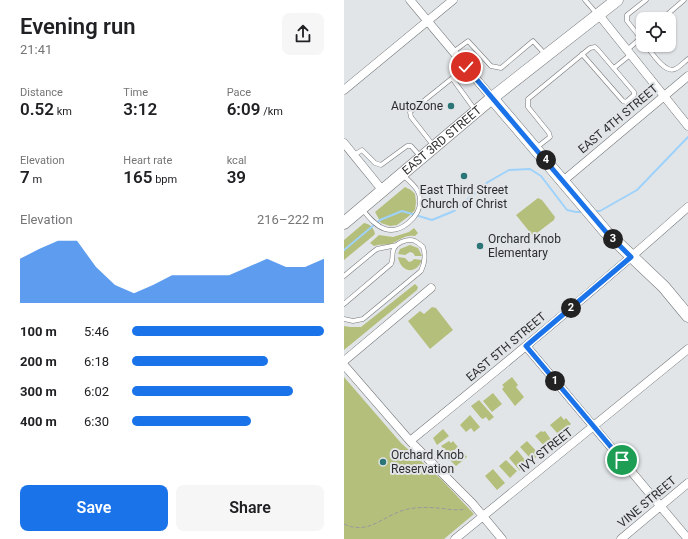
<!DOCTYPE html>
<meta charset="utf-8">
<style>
:root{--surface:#fff;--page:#f6f6f6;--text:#202124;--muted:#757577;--accent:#1a73e8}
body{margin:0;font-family:Roboto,sans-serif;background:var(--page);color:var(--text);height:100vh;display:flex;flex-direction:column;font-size:15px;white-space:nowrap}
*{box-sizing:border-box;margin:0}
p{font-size:13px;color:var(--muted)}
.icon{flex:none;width:22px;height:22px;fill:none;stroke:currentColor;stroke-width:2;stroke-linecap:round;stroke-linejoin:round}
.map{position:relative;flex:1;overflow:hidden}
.panel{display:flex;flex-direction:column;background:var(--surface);width:344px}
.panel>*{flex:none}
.controls{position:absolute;left:292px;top:12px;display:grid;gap:8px}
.controls a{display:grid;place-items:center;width:40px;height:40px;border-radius:8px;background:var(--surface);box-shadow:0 1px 3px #0004;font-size:20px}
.pin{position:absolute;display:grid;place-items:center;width:34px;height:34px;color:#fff;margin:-17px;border:2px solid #fff;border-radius:50%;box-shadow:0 1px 4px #0007}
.km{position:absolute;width:20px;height:20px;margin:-10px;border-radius:50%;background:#222;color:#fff;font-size:11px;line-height:20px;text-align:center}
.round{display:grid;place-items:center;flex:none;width:42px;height:42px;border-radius:8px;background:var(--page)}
.head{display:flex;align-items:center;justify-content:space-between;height:68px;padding:0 20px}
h1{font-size:22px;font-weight:600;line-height:30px}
.stats{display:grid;grid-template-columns:repeat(3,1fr);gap:6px;height:68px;padding:4px 20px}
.stats div{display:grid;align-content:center}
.stats b{font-size:17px;font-weight:600}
.stats small{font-size:11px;font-weight:400}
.stats p{font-size:11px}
.chart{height:112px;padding:8px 20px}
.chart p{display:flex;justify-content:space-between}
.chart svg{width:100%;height:72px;margin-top:4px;fill:var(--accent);opacity:.7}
.primary-button{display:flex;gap:8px;margin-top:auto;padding:8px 20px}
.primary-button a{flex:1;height:46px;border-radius:8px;background:var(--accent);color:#fff;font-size:16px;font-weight:600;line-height:46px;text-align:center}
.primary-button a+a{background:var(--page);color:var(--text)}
ul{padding:0 20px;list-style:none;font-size:13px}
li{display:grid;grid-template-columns:64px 48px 1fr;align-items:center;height:30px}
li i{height:10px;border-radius:5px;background:var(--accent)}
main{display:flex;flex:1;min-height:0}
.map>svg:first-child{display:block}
.green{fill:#b5bf7c}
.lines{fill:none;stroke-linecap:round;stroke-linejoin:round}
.stream{stroke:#9ed2fb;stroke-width:2}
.service-casing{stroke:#75787a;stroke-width:5}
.minor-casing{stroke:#75787a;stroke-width:9}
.secondary-casing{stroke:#75787a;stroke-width:13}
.path{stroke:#989a9c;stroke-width:1;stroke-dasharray:4 2;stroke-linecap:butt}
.service{stroke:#fff;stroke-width:4}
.minor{stroke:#fff;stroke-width:8}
.secondary{stroke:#fff;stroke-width:12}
.route-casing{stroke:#fff;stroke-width:8}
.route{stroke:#1a73e8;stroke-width:5}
.poi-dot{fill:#2b7577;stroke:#e2e5e8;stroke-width:1.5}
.labels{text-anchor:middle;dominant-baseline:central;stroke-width:4;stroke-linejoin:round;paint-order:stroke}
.poi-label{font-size:12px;fill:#2b2c2d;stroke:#e2e5e8;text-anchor:start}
.street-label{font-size:12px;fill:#2b2c2d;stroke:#e2e5e8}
</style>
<main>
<section class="panel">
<div class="head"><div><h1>Evening run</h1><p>21:41</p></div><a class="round"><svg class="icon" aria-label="share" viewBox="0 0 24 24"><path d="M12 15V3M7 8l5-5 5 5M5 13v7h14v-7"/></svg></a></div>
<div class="stats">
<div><p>Distance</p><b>0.52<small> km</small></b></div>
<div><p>Time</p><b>3:12</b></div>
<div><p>Pace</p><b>6:09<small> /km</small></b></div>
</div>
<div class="stats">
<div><p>Elevation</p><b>7<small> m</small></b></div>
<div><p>Heart rate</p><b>165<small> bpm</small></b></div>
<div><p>kcal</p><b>39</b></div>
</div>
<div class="chart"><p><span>Elevation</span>216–222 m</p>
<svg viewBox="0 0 160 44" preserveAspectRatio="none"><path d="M0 44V17L10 11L20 6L30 6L40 22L50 33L60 38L70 33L80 27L90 27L100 27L110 27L120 22L130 17L140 22L150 22L160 17V44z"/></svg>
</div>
<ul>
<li><b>100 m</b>5:46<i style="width:100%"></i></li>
<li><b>200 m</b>6:18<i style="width:71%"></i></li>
<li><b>300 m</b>6:02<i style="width:84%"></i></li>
<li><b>400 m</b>6:30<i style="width:62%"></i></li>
</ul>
<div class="primary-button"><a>Save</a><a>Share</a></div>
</section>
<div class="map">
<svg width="344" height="539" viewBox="0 0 344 539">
<rect width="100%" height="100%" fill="#e2e5e8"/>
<!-- green -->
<path class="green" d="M61,187L67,190L71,194L72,202L71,210L65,216L53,225L46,226L37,223L31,212Z
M194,198L198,200L211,217L210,220L189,236L172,215Z
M20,223C26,224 30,228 31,234L29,236L0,260V240Z
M70,228L74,233L71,236C60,234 55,241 46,244C40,245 36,244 30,246L26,243L35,235L49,237L65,232Z
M66,245L74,248L78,256H71L69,253L66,252L61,255L54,254L56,249Z
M54,257L61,258L65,262L68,261L70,259L78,260C72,275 57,273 54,257Z
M71,284L74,287L73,290L0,350V326L6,327H17Z
M88,307L92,308L109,330L86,349L64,321L76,311L80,314Z
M0,377L57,443L98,480L130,514L100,539H0Z
M168,377L174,385L172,387L180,397L171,406L158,389L160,387L158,385Z
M149,393L158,404L148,412L139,401Z
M135,400L150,417L145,421L142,417L139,419L137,418L127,406Z
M126,415L136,427L130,432L127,428L122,432L116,425Z
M217,416L220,420L222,418L227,424L215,435L206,425Z
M99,429L105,436L93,445L89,438Z
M197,431L199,432L201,431L208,441L206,442L208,444L202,448L191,436Z
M105,441L107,443L109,441L114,447L104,455L102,453L101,454L97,449L99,448L97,446Z
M183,441L195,454L190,459L188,457L186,458L176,447Z
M118,450L123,457L112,466L106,460L107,458L106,457L110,453L112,455Z
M173,450L182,461L181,462L183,464L176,471L165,458Z
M162,460L173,471L166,478L155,466Z
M149,469L161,483L153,490L141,476Z"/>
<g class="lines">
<!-- stream -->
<path class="stream" d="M251,211H256L293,190L344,137
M0,250L36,220L58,211L88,220L110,211L144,182L165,170L186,169L197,176L223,210L232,212H238"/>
<!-- service casing -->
<g class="service-casing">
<path id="service" d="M241,0L253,14
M318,19L340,0
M299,41L283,21V15L302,0
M302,45C307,52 321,74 331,69C336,67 340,62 344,59
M283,50L299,36
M109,52L124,41L147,66L157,68L189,41L201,54
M270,68L286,55
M108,78L131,110
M89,145L67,117L66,112L122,67
M192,148L206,137L205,133L184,107V99L246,48L251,47L255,51L290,92V95L282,102L279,101L238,54
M10,155L18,150L31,163L37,165L63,146H67L76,156
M18,209C24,216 31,226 41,229C57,234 77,216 76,200C76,189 66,182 59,175
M0,276L29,252L33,249L53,245
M0,304L47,264C49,260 48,256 49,251C51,243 63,238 71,241C74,243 77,245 79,247C82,256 81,263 77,271L19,319L9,321L0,319"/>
</g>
<!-- minor casing -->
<g class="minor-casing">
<path id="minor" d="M66,0L148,98
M255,15L344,126
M0,90L109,0
M0,143L39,191
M219,181L344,76
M182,346L344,539
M0,361L87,288
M0,365L66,441L128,503L158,539
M66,441C160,365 253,288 344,207
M111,539L344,349
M277,539L344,483"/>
</g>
<!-- secondary casing -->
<g class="secondary-casing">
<g id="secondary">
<path d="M148,98L262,232L320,287L344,316"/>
<path id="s1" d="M0,223L148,98L273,0"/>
</g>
</g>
<!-- path -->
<path class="path" d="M0,524C23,535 37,518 57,511C68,507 83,507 94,508C104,509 112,511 122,509"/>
<!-- service -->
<use href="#service" class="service"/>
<!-- minor -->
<use href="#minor" class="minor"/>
<!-- secondary -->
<use href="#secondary" class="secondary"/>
</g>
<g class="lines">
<!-- route casing -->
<g class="route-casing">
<path id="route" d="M122,67L262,232L287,257L182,346L278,460"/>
</g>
<!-- route -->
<use href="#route" class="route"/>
</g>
<!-- markers -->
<g class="poi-dot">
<circle cx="107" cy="106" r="4"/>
<circle cx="120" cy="176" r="4"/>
<circle cx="136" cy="246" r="4"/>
<circle cx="39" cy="462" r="4"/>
</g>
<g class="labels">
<!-- poi labels -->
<g class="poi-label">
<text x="99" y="106" text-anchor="end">AutoZone</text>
<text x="120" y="190" text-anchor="middle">East Third Street<tspan x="120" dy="14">Church of Christ</tspan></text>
<text x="144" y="239">Orchard Knob<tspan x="144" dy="14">Elementary</tspan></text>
<text x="47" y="455">Orchard Knob<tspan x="47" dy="14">Reservation</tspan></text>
</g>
<!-- street labels -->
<g class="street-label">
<text transform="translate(274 119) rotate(-40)">EAST 4TH STREET</text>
<text stroke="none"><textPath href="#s1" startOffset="128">EAST 3RD STREET</textPath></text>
<text transform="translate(162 347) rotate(-40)">EAST 5TH STREET</text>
<text transform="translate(202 450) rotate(-38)">IVY STREET</text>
<text transform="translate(303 502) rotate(-40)">VINE STREET</text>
</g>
</g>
</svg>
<div class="controls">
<a><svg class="icon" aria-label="locate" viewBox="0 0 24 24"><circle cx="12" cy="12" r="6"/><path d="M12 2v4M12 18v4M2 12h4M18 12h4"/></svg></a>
</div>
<div class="pin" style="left:278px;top:460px;background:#1e9e55"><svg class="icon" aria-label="arrive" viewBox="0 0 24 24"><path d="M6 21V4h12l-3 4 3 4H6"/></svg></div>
<div class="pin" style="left:122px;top:67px;background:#d93025"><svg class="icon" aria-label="check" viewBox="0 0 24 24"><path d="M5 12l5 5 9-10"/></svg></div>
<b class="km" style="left:211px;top:381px">1</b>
<b class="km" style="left:227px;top:308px">2</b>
<b class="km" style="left:269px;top:239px">3</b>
<b class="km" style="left:202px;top:160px">4</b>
</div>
</main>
